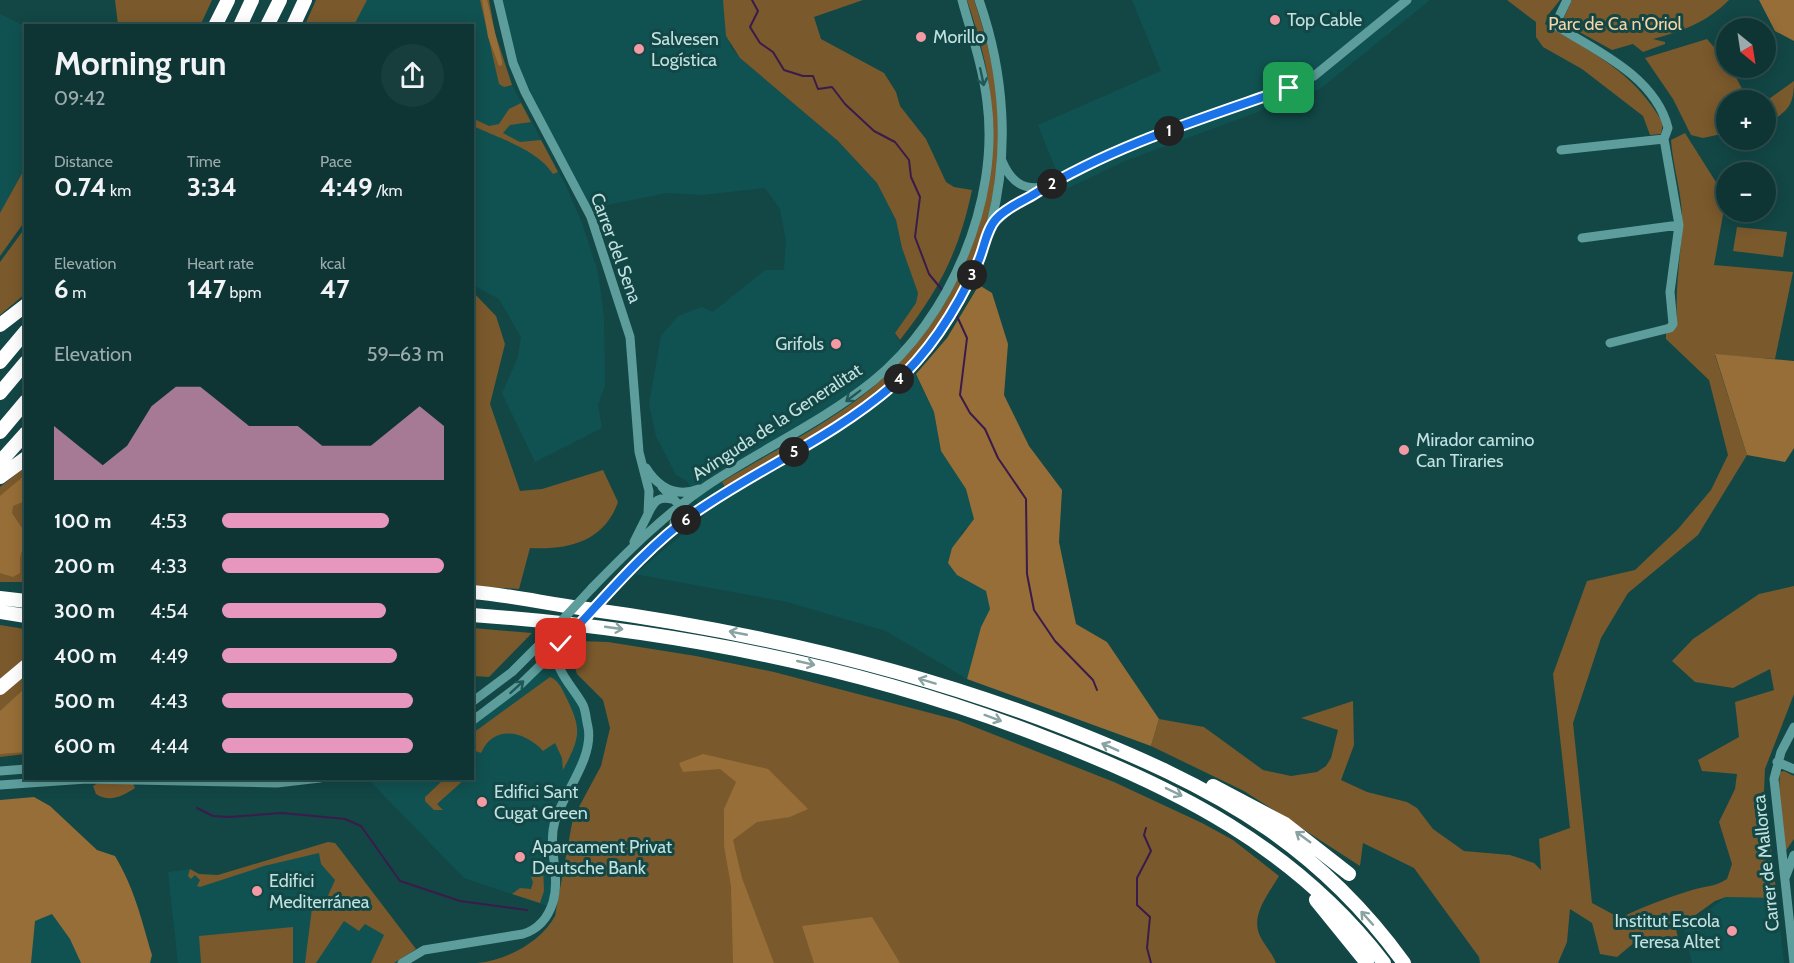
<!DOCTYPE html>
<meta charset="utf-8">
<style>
:root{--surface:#0e3534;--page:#173d3c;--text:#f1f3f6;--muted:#9babac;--line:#2e504f;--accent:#e797bd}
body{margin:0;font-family:Cabin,sans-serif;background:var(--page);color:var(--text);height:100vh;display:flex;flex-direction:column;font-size:22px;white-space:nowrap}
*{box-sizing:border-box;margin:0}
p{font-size:20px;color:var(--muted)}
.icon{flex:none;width:33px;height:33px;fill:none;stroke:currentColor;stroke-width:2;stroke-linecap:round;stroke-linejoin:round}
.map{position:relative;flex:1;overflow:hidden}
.panel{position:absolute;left:24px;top:24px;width:450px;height:756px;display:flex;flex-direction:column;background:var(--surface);border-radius:0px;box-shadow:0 3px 15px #0003,0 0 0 2px var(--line)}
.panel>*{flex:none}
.needle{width:39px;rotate:150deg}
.fabs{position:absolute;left:1716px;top:18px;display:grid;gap:12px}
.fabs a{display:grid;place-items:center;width:60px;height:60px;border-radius:50%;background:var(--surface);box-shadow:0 3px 15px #0003,0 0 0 2px var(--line);font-size:30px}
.pin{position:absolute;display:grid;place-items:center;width:51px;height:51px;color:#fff;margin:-26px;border-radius:12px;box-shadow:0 3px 9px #0006}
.km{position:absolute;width:30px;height:30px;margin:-15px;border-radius:50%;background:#222;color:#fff;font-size:16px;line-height:30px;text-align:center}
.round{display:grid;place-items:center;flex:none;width:63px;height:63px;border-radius:32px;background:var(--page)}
.summary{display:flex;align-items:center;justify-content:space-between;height:102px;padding:0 30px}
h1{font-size:33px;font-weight:700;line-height:45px}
.metrics{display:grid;grid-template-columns:repeat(3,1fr);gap:9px;height:102px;padding:6px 30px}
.metrics div{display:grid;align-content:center}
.metrics b{font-size:26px;font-weight:700}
.metrics small{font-size:16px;font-weight:400}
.metrics p{font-size:16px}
.chart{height:168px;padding:12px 30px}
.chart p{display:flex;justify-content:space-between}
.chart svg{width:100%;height:108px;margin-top:6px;fill:var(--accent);opacity:.7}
ul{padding:0 30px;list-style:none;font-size:20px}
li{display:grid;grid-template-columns:96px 72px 1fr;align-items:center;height:45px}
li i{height:15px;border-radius:8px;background:var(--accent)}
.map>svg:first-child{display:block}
.built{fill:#105251}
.green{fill:#7a592c}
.forest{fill:#976e37}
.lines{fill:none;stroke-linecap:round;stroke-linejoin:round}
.stream{stroke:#3b1b4b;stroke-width:2}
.minor{stroke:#5d9e9c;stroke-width:9}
.highway{stroke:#fff;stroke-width:14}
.minor-bridge{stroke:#5d9e9c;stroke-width:9}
.oneway{stroke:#215857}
.oneway2{stroke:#88a3a2}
.route-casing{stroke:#fff;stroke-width:12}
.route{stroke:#1a73e8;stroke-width:8}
.poi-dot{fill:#f49aa4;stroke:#124746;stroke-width:2}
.labels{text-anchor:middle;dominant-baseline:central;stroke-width:6;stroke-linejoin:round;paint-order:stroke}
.poi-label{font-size:18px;fill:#c1e1e0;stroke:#124746;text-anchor:start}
.park-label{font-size:18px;fill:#f7d3a6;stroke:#124746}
.street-label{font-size:18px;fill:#c1e1e0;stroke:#124746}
</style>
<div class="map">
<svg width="1794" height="963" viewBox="0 0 1794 963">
<rect width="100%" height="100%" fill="#124746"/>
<!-- built -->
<path class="built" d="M359,0H489L495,33L512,85L566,186L582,223L598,272L604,318L605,385L598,405L602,428L535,462L502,393L518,357L521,337L499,299L473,285L472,26H346Z
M498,0H723L730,46L740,58L838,141L877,183L896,220L902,248L918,293L916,303L895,333L934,412L941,451L966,489L975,519L961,533L957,575L986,591L990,609L981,627L967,679L886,631L787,602L635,574L704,516L687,481L676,475L656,436L649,404L661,336L678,316L702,307L713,312L765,270H784L786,240L780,209L765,188L702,195L667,193L587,209L525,92Z
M1132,0H1430L1320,89L1125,161L1064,190L1038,125L1161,71Z
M0,14L26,27L25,168L0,214Z
M554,663L584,707L585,753L556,819L555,885L550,907L464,878L368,779L472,778L473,721L545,664Z
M328,842L335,843L339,848L418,953L402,963H178L168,872L190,869L199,874L218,875Z
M1726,897L1777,898L1784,963H1692L1684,929Z
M0,907L55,908L86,963H0Z"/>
<!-- green -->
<path class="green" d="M115,0H212L200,26L118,25Z
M316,0H367L354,25H305Z
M480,0H489L495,33L512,85L504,87L499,84Z
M723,0H863L814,17L821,39L884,73L896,92L900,106L926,139L946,182L954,187L972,190C959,252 939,290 900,340L895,333L916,303L918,293L902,248L896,220L877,183L838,141L740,58L726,36Z
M967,0H974C986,36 996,73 998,111C1005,213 962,321 883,387C835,427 777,453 725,487L722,482C771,452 827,425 872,388C956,318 1001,210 991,102C988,66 978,33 967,0Z
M1507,0H1560L1548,15L1545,24C1594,54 1633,71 1663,123L1661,134L1650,135L1643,116L1582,69L1543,47L1536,37V22Z
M1572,0H1729C1707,22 1683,31 1653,39L1665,42V44L1643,52L1633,44L1612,50L1565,24L1563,20Z
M1707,39L1726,61V68H1731L1748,100H1726V133L1703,138L1691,135L1673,99L1645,58Z
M1794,81C1794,107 1787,111 1766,125V101Z
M521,103L531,122L510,125L503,133L520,142L541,140L558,172L553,174C537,149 498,138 473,126L472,118L489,126L499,124L509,109Z
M1685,133L1726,198L1714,265L1793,272L1775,359L1715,355L1747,455L1698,535L1628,593L1601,638L1573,723L1592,903L1620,918C1644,906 1667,898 1692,890C1705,886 1715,887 1727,879L1732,864L1719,822L1735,789L1737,774L1702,771L1698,760L1739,737L1735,702L1774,690L1770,669L1733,688L1695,682L1672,661L1693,639L1759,594L1794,586V694L1765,769L1764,791L1777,898L1726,897L1715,901L1676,929L1678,938L1641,937L1617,957L1600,954L1592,923L1570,909L1567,942L1558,963H1480L1479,957L1414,868L1363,843L1360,866L1244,791L1151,746L1159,719L1204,727L1263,770L1291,776L1317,772L1326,766L1331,758L1338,730L1301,718L1353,701L1354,745L1341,780L1367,792L1407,802L1417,808L1433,829L1464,851L1510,855L1534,863L1541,870L1539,839L1570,828L1553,674L1587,581L1635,570L1678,529L1711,490L1728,455L1709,380L1666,339V332L1677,318C1675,286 1681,256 1682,224C1683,195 1673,169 1671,140Z
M25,168V221L0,256V213Z
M1737,227L1787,232L1783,257L1733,251Z
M25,228V294L0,315V262Z
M472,291L496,316L505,344L490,404L520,491L542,489L603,470L618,502C604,542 568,550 530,548L519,589L473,586Z
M25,467V582H0V487Z
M0,625L25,629V661L0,681Z
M473,628L532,633L489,677L473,676Z
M580,641L608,642L696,656L774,672L957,720L1114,782L1202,823L1233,840L1279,876C1268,895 1249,916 1261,938C1266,947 1272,953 1276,963H477C507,960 541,942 555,916L573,818L601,766L610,728L603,700L577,674L571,655Z
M25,671V754L0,757V694Z
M550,677C558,680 561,687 565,695C582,729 581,736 563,770L562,758L555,743L543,751C526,732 494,723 481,753L473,750V733Z
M1784,771L1794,776V839L1785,852L1779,791L1780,772Z
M465,779L437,804L443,810H434L425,801V797L443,780Z
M98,783H133L135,788C123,796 110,803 96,794L93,786Z
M328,842L335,843L339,848L416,949L394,963H371L384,935L365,924L359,931L344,921L316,963H305L312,908L326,900L335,880L321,864L319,853L264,866L200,887L197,886L200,880L195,875L191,879L188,876L190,869L199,874L218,875Z
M543,866L544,891L540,903L512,894L520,888L531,889L533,882L531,877Z
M293,927V963H201L199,936Z"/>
<!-- forest -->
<path class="forest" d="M482,0H487L502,61V65L499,66L488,37Z
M1759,0H1794V41L1775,31Z
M979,285L992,293L1008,344L1004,395L1029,446L1062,490L1059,542L1076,624L1107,642L1159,719L1151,746L967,679L981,627L990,609L986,591L957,575L948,563L952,548L974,519L966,489L941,451L934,412L916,374L947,338Z
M1715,354L1794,361V448L1785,462L1747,455Z
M25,475V501L13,506L12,513L26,534L20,558V573L13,577L0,573V496Z
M25,688V752L0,754V711Z
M703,754L768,769L808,809L790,817L757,822L733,840L742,878L774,963H733L731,886L724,846V809L736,782L720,769L683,772L679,763Z
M34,797L50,806L97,850L115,856C135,890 141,918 152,955L150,963H81L70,939L52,914L35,921L31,963H0V800Z
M872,917L900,963H814L802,926Z"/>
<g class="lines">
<!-- stream -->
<path class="stream" d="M752,0L758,11L750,27L760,43L773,52L784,70L803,76H813L818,89L832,87L845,104L874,131L895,142L909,160L911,177L920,197L915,237L929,274L943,291
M956,314L967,338L960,395L970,413L985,429L998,458L1026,499L1027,574L1034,610L1055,641L1093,680L1097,690
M197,808L213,816L229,817L282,813L345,819L361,826L400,881L460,901L527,910
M1146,828L1144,835L1151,851L1137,878V905L1150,917L1147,948L1151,963"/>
<!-- minor -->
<path class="minor" d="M498,0L513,63L525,92L591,217L630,337L639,452L649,491L648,514L634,542
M1567,0L1556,23L1558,27C1598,51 1656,78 1668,128L1664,139L1679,225L1670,292L1673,324L1670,328L1610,343
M1561,150L1664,139
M1002,161C1010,180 1022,191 1043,187
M993,224L1017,203L1118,151L1314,76L1407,0
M1582,238L1679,225
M646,468C658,487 676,498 699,489
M662,487L680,506L682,516L674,523
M649,512C654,501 659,496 672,499
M592,588C628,551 665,514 708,485C762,449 822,422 873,381C950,319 1000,201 987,102C983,67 971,33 962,0
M612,590C645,554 680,522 721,495C768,464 819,440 865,407C997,312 1031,148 979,0
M472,702L512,672L542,642
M472,721L521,684L557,649
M1777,762L1794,769
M0,771L26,769
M0,785L87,779L277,783L320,778
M1785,878L1794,855
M402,963L424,950L523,934C539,929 548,918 553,902C561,875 547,847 555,821C564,792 594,758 588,727C586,720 586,711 583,705C574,688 552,668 557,648
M1794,963L1774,779L1781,752L1794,727"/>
<!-- highway -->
<path class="highway" d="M215,26L228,0
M240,26L252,0
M267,26L280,0
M293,26L305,0
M0,325L26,305
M0,362L26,331
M0,393L26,362
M0,432L26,401
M0,462L26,433
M0,477L26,458
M472,592C509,595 544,603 580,608C744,630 905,666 1060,726C1132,754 1204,785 1268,829C1320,865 1367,912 1404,963
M0,598L26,601
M0,612L26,616
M472,615C668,629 858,665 1041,736C1175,787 1295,847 1384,963
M0,688L26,666
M1213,786L1285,824L1349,874
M1316,900L1367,963"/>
<!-- minor-bridge -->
<path class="minor-bridge" d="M542,642L592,588
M561,644L612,590"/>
</g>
<!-- one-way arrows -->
<defs><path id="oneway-shaft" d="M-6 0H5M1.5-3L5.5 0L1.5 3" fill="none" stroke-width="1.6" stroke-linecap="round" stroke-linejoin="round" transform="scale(1.5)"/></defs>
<g class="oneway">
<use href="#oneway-shaft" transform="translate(982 77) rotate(78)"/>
<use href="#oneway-shaft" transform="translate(853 396) rotate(143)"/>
<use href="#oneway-shaft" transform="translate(517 687) rotate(-42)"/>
</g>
<g class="oneway2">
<use href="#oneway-shaft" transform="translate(614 628) rotate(8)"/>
<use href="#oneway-shaft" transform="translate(738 633) rotate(-169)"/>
<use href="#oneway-shaft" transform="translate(806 663) rotate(13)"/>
<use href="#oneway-shaft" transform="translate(927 681) rotate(-163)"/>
<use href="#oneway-shaft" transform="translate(993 718) rotate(20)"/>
<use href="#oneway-shaft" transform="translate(1110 747) rotate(-156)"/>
<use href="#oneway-shaft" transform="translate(1174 792) rotate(26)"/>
<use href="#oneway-shaft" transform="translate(1303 837) rotate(-144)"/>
<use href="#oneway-shaft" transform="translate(1367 918) rotate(-132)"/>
</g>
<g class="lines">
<!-- route casing -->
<g class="route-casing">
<path id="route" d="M561,644C603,600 643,550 693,514C757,469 832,438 892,386C930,352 957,309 978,262C984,249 986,230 996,219C1007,207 1022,202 1036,193C1114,145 1204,118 1289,88"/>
</g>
<!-- route -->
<use href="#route" class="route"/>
</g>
<!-- markers -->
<g class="poi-dot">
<circle cx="1275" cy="20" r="6"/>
<circle cx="921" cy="37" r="6"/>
<circle cx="639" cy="49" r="6"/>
<circle cx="836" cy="344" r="6"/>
<circle cx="1404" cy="450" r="6"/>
<circle cx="482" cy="802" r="6"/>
<circle cx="520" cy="857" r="6"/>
<circle cx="257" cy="891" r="6"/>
<circle cx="1732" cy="931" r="6"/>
</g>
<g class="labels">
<!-- poi labels -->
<g class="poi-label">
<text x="1287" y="20">Top Cable</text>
<text x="933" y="37">Morillo</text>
<text x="651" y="39">Salvesen<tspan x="651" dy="21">Logística</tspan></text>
<text x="824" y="344" text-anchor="end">Grifols</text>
<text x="1416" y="440">Mirador camino<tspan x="1416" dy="21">Can Tiraries</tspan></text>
<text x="494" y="792">Edifici Sant<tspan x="494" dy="21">Cugat Green</tspan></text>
<text x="532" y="847">Aparcament Privat<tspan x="532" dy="21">Deutsche Bank</tspan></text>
<text x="269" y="881">Edifici<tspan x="269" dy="21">Mediterránea</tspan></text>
<text x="1720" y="921" text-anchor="end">Institut Escola<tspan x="1720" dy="21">Teresa Altet</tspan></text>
</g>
<!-- park labels -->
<g class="park-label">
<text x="1615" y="24">Parc de Ca n'Oriol</text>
</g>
<!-- street labels -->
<g class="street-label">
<text transform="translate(616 248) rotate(70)">Carrer del Sena</text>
<text transform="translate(777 422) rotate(-33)">Avinguda de la Generalitat</text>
<text transform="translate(1766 863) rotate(-96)">Carrer de Mallorca</text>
</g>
</g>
</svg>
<div class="fabs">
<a><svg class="needle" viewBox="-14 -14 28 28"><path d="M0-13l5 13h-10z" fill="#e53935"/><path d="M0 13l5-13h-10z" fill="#9babac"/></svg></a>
<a>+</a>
<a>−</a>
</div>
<div class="pin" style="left:1289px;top:88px;background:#1e9e55"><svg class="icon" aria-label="arrive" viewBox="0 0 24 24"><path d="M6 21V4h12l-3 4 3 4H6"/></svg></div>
<div class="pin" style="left:561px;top:644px;background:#d93025"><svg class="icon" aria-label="check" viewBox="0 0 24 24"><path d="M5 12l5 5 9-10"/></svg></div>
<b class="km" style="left:1169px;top:131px">1</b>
<b class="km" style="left:1052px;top:184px">2</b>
<b class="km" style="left:972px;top:275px">3</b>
<b class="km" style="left:899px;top:379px">4</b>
<b class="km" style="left:794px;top:452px">5</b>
<b class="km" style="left:686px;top:520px">6</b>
<section class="panel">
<div class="summary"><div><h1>Morning run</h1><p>09:42</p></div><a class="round"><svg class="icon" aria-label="share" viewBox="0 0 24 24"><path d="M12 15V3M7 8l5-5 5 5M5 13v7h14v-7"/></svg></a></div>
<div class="metrics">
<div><p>Distance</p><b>0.74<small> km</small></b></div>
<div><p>Time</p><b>3:34</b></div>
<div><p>Pace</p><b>4:49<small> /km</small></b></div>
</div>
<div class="metrics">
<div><p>Elevation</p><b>6<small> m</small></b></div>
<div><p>Heart rate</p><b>147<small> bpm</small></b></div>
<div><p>kcal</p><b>47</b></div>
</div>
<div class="chart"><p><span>Elevation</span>59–63 m</p>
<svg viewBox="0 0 160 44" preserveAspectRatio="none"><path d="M0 44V22L10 30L20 38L30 30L40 14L50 6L60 6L70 14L80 22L90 22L100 22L110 30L120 30L130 30L140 22L150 14L160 22V44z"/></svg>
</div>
<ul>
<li><b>100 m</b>4:53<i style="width:75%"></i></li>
<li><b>200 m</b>4:33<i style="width:100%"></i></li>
<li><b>300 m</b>4:54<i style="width:74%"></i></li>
<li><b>400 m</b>4:49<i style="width:79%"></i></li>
<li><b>500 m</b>4:43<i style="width:86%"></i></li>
<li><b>600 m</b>4:44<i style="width:86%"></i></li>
</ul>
</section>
</div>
